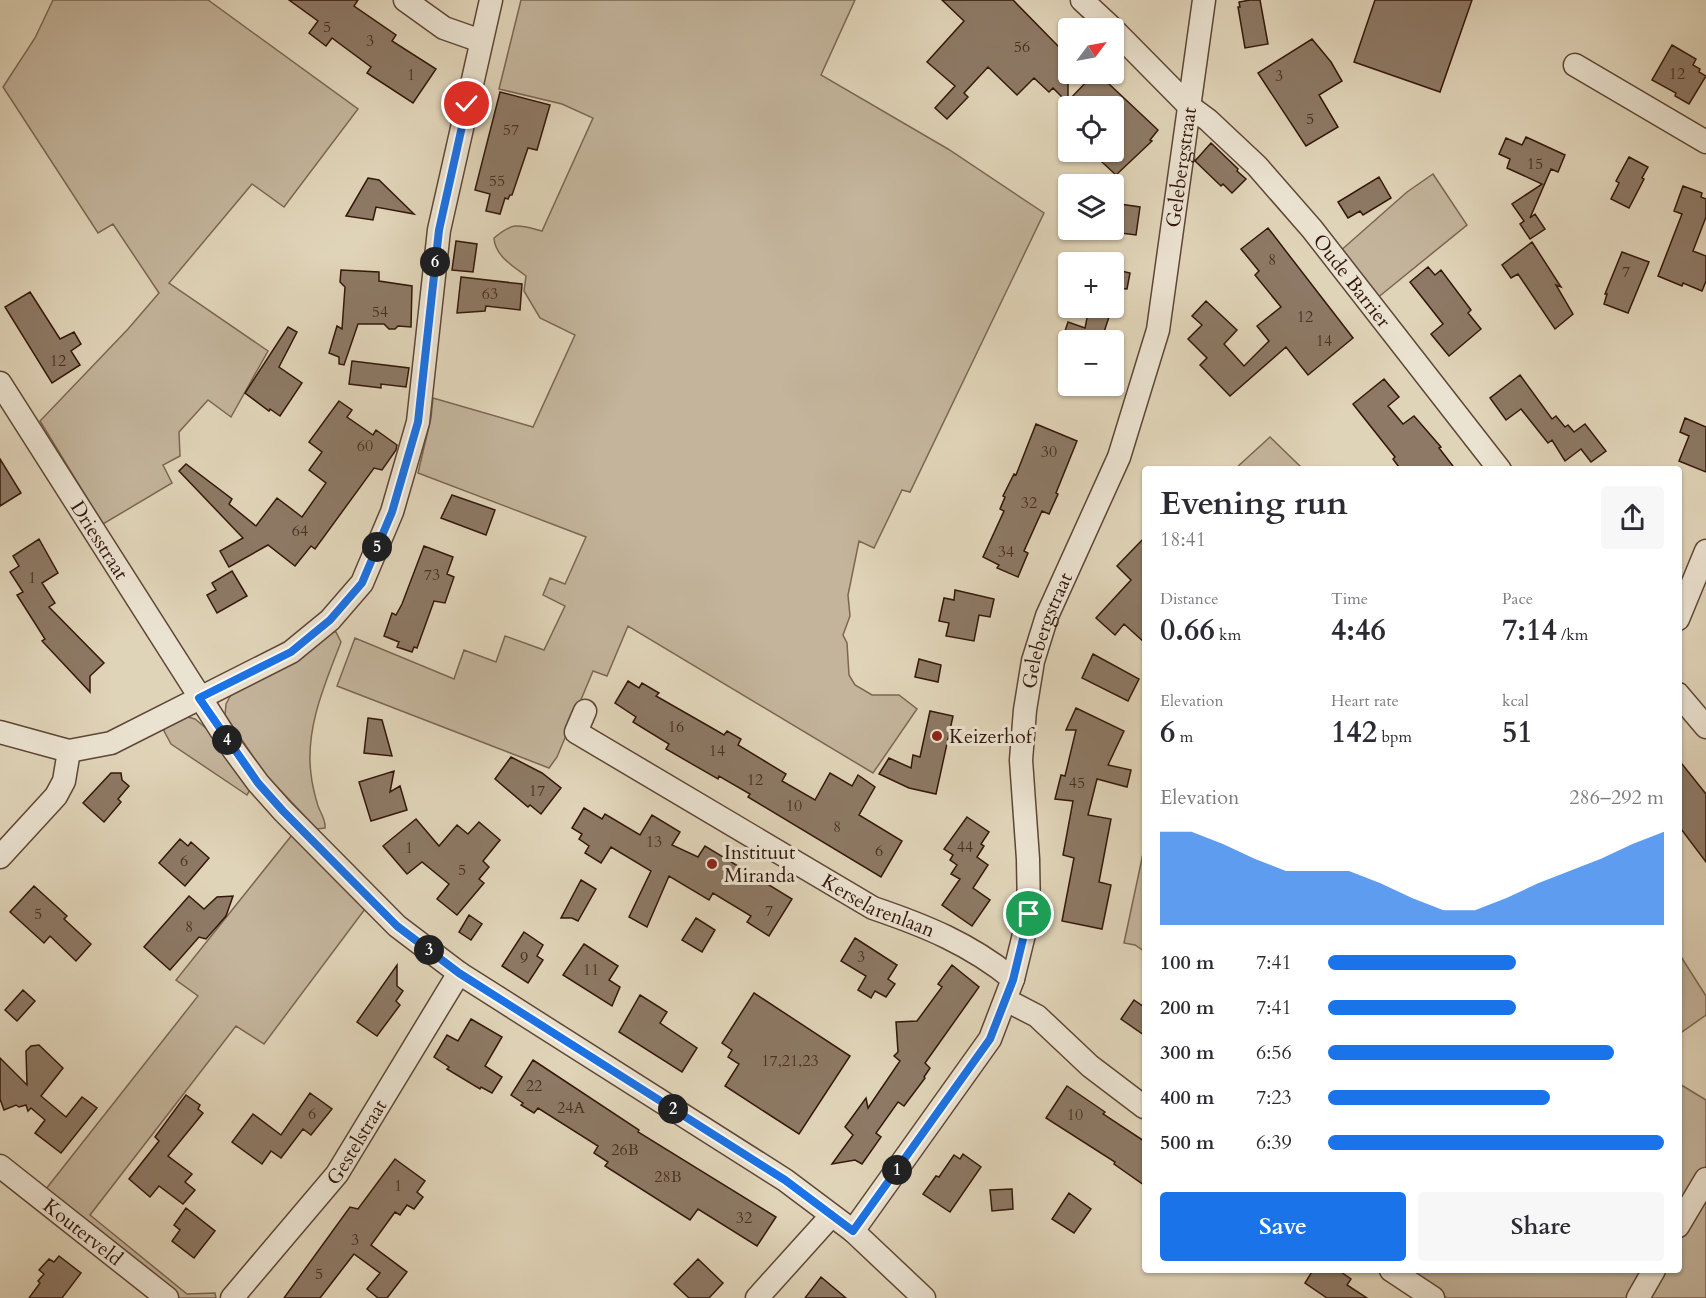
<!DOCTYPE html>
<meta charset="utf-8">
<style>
:root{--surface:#fff;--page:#f7f7f7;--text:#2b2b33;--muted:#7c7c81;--accent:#1a73e8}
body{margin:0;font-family:Cardo,serif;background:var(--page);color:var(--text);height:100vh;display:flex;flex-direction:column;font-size:22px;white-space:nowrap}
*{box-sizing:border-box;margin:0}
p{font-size:20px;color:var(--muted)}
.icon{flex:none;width:33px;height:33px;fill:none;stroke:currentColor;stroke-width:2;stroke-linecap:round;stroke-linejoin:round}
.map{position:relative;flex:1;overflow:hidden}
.sheet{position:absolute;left:1142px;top:466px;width:540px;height:807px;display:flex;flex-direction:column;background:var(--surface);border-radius:6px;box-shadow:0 2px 4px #0004}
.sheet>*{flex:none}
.needle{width:39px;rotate:58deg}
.fabs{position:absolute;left:1058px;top:18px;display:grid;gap:12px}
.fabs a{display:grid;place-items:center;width:66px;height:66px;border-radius:6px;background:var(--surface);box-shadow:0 2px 4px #0004;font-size:30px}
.pin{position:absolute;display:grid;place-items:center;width:51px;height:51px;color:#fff;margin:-26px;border:3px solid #fff;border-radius:50%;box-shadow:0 2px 6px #0007}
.km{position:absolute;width:30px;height:30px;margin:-15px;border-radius:50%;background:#222;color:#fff;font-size:16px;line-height:30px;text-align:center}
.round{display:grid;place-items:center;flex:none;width:63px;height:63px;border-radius:6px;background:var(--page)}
.overview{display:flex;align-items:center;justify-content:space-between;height:102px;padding:0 18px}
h1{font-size:33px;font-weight:700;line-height:45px}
.figures{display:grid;grid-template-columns:repeat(3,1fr);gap:9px;height:102px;padding:6px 18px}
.figures div{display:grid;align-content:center}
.figures b{font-size:30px;font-weight:700}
.figures small{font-size:16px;font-weight:400}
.figures p{font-size:16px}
.chart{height:168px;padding:12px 18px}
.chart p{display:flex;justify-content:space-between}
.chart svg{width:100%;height:108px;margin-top:6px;fill:var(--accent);opacity:.7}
.cta{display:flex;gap:12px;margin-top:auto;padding:12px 18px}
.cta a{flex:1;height:69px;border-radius:6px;background:var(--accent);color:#fff;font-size:24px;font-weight:700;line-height:69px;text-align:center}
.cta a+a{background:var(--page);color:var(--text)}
ul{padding:0 18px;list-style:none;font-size:20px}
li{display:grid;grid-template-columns:96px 72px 1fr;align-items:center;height:45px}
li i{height:15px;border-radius:8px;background:var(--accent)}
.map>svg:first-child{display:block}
.green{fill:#c3b49b;stroke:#7c6653;stroke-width:1.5}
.building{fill:#8d7965;stroke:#34170b;stroke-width:1.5}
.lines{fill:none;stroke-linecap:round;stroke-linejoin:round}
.street-casing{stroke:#5f4636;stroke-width:25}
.street{stroke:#ebe3d1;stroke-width:22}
.route-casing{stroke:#fff;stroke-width:12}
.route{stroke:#1a73e8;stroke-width:8}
.poi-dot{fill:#8f2418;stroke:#ebe3d1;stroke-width:2}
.labels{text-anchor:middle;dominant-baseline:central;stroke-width:6;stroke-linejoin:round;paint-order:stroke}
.number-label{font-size:16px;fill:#4a3022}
.street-label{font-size:20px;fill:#34170b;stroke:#ebe3d1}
.poi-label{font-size:20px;fill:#34170b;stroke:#ebe3d1;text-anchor:start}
</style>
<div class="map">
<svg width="1706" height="1298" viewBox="0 0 1706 1298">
<rect width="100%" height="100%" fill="#e0d4b8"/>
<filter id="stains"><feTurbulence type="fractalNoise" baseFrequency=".00333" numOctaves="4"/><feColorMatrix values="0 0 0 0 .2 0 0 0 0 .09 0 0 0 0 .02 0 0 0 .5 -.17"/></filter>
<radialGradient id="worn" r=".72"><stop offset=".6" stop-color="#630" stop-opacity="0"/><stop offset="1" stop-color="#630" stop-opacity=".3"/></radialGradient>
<!-- green -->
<path class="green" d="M53,0H208L358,109L284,207L252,184L169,283L268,351L231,417L208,400L179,432L180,456L163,465L172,483L103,524L40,421L128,329L159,293L113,224L98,233L3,87L35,38Z
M521,0H855L821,75L948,149L1044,213L910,492L902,490L874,548L859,541L848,595L850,616L843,635L847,643L849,675L855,685L872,695H899L917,709L873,773L628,626L607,676L593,671L557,757L549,768L337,686L355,638L454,679L464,650L496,662L505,636L544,650L565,606L543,595L550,578L565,584L586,537L418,473L431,418L433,398L533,427L575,335L540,318L524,291L526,276C513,266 495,256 494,238C514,221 519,225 542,231L593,118L562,104L499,89Z
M1433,174L1467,225L1376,299L1339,252L1407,192Z
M1270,437L1303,469H1235Z
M331,632H336L341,642C325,684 305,728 311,774C312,784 315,796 318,806C321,814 326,820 325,828L317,829L265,774L225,715L226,704L232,693Z
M184,716L195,719L207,729L250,790L247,795L171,744L164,731L166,722Z
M292,835L365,909L264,1044L236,1026L90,1215L187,1294L215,1293L216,1298H179L46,1189L198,996L176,980Z
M1144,849V951L1135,945L1124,943Z
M1678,952L1706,996V1015L1679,1034Z
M1678,1083L1706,1100V1171L1678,1218Z
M1706,1186V1298H1643L1658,1271L1678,1270L1679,1234Z
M1405,1271H1649L1634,1298H1447Z"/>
<!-- building -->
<path class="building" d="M289,0H358L354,6L396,35L392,41L436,69L413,103L367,73L371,67L332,38L326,46L309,33L318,21Z
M942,0H1013L1058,46L1068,36V101L1094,74H1102L1110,81L1108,83L1158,130L1150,140L1152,141L1116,175L1102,162L1113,152V106H1063L1067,102L1053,88L1049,92L1034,78L1017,95L988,67L964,93L968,97L947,119L935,108L955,86L927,62L964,21Z
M1250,0H1260L1268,44L1245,48L1238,7H1240L1239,2Z
M1375,0H1472L1440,92L1354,62Z
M1312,39L1331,62L1342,81L1319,95L1338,127L1306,146L1258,73Z
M1672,45L1696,59L1693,65L1700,69L1699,72L1706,76L1689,104L1675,96L1676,93L1652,80Z
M500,92L550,105L537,150L528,148L512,195H510L508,199L505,198L500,214L486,211L490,194L475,190Z
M1526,137L1565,155L1558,172L1551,169L1530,218L1535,214L1545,229L1530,239L1520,224L1524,221L1512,204L1542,184L1507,168L1510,159L1499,154L1506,138L1522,145Z
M1211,143L1238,169L1237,171L1246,179L1232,193L1223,184L1221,186L1195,161Z
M1629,157L1648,167L1642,178L1644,179L1629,208L1611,199L1619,183L1616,181Z
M1379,177L1391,198L1363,215L1360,211L1348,218L1338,202Z
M368,178L379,180L414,214L376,207L373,220L346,216Z
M1683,186L1702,193L1701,197L1706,199V217L1693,251L1706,256V281L1702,291L1683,283L1682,286L1658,276L1682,214L1674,211Z
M1113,203L1140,207L1136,235L1113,232Z
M1268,228L1353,338L1308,375L1286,347L1230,396L1200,365L1207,358L1188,339L1202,325L1192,316L1206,301L1237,330L1224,344L1244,366L1269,341L1257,326L1281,307L1255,275L1259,271L1241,249Z
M456,241L477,244L473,272L452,270Z
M1532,242L1561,287L1556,285L1573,314L1555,329L1518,274L1511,278L1502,265Z
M1622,252L1649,262L1628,313L1604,304L1607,294H1605Z
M1428,267L1435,275L1441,270L1471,310L1468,313L1481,329L1449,356L1431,334L1443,324L1410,282Z
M1113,269L1130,273L1127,289L1113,288Z
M341,270L379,272V281L412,286L411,327L398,326L395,329H389L384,324H358L344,365L339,364V357L329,353L337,326L342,329L345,287L340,282Z
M461,277L522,284L520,310L486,306L485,311L457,313Z
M30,292L60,339L74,332L81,344L71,351L80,365L52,383L5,307Z
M1089,308H1112L1103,335L1113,338V340H1062L1068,322L1085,328Z
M288,327L297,332L279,367L302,383L280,416L270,409L269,411L245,393Z
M352,361L409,368L406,387L381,384V388L349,384Z
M1520,375L1552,419L1556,416L1565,427L1568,425L1574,432L1585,424L1606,451L1591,462L1581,449L1565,461L1552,440L1548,443L1521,409L1506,420L1490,398Z
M1384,379L1399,397L1388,406L1403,424L1414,416L1441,447L1439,448L1456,470H1401L1393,459L1395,457L1353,404Z
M339,401L352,410L347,417L373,435L376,430L397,445L396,450L382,470L374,468L315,549L311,546L295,566L268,545L229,567L220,551L243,538L179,471L186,464L232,499L229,504L256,526L277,498L302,517L326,483L309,470L322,452L309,442Z
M1685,418L1706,427V472L1679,461L1689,436L1680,432Z
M1036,424L1077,441L1056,493L1058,494L1049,514L1042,511L1024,551L1028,553L1018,577L997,568L999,565L983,557L1004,511L1000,509L1005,497L1003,496L1014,474L1016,475Z
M0,459L21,493L0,506Z
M452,495L495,510L486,535L441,518Z
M1144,538V642L1124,624L1115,635L1096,618L1131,580L1117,566Z
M39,539L58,573L42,583L55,603L49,607L104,663L90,676V692L42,641L45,639L17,595L23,592L10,572L19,566L13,556Z
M424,546L453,557L447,574L454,577L445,603L434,601L417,648L414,647L412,652L397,647L399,642L384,636L392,613L396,615L402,604Z
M232,571L247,596L217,613L207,595L216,590L212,583Z
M955,590L994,599L990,617L979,615L974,641L946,636L949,623L939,621L944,598L954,600Z
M1093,654L1139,679L1128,701L1082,678Z
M919,659L941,665L938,682L915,677Z
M628,681L639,688L642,683L659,693L656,696L712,728L724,735L727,731L741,739L738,745L786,774L782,781L815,800L830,773L852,786L858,775L875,787L859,815L902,841L881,877L748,797L750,794L719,776L718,779L666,749L669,744L633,722L636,717L615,703Z
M1076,708L1124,731L1108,765L1131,770L1127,787L1097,779L1088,815L1111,819L1099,882L1111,885L1102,929L1062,921L1074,858L1063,855L1073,801L1055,799L1061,775L1065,776L1076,730H1066Z
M930,711L953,716L936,794L909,788L879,774L889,758L911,768L913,755L920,757Z
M368,718L382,720L392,756L364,753Z
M511,757L542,773L561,788L541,814L530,805L528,807L495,779Z
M1678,759L1706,794V862L1678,825Z
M394,771L390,792L400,786L407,810L371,821L359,782Z
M111,773H121L122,780L129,786L118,799L121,802L104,822L83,803Z
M584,808L602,819L605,814L640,835L652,815L680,832L672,845L698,857L705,846L792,899L769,936L747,922L751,916L713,893L709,900L669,876L647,927L629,917L651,871L611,847L601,863L585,853L589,846L579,839L582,834L572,828Z
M967,817L989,832L981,844L984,846L977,857L988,865L973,888L990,900L972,926L942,905L960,879L951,874L957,865L950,860L953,855L944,849Z
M416,819L439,846L457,825L468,834L479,822L500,840L483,861L489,867L479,879L484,883L457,915L437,899L449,884L422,862L407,874L383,846Z
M180,839L188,846L191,842L209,858L185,886L159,863Z
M581,880L596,889L578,921L572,918H561Z
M34,886L67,916L64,919L91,944L76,961L50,936L44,943L10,912Z
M189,896L204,909L217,897L233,896L226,916L206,939L199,937L170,970L144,947Z
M469,915L482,924L471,940L459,932Z
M696,918L715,930L702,952L682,940Z
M524,932L543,945L537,956L543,960L528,983L502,966Z
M855,938L897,965L888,979L895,984L886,997L875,991L871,998L858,990L866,976L841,961Z
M584,944L618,966L609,980L620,987L612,1006L563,975Z
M397,965V986L403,991L396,1001L400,1005L377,1036L357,1022Z
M952,965L979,987L925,1063L930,1068L924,1077L925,1078L904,1106L898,1102L876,1133L881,1137L862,1164L855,1160L832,1164L853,1135L845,1127L866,1098L868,1108L900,1061L894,1056L898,1052L896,1022L917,1021L942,987L938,984Z
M23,990L35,1001L17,1021L5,1010Z
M754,993L850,1056L799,1134L725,1086L739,1064L728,1057L732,1050L722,1043Z
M640,995L667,1012L660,1023L697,1048L682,1072L619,1032Z
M1134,1000L1144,1007V1035L1121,1019Z
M471,1019L502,1037L485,1066L502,1077L492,1093L481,1087L480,1089L447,1069L449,1067L434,1057L447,1035L458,1041Z
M39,1045L63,1068L41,1096L66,1117L82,1097L97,1108L61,1153L35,1133L45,1120L31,1108L28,1111L26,1105L19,1107L16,1105L4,1110L0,1099V1058L27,1085L26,1051L31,1046Z
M533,1060L639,1130L638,1132L776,1217L757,1246L698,1209L690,1220L605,1166L608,1162L594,1153L598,1146L538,1108L534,1113L521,1105L523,1103L511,1095Z
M1067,1086L1105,1112L1103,1114L1144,1141V1185L1114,1164L1115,1162L1046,1118Z
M310,1093L332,1109L311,1135L303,1129L281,1158L271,1151L262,1164L232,1142L253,1114L281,1135Z
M186,1095L200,1105L198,1109L203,1113L168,1156L192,1174L185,1182L195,1190L183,1204L159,1186L150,1197L129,1179L159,1141L155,1137Z
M963,1154L981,1167L950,1212L923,1194L936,1176L939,1177L954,1155L960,1159Z
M395,1159L425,1181L417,1192L423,1197L414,1209L407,1205L400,1215L395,1212L371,1245L407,1272L387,1298H378L367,1289L380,1273L354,1254L320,1298H284L350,1207L358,1209Z
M1012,1189L1013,1209L992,1211L990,1190Z
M1069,1193L1091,1209L1074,1233L1052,1219Z
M186,1208L215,1231L194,1258L172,1241L180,1230L174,1225Z
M59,1256L81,1273L62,1298H29L40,1283L38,1281L44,1274L39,1270L49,1259L54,1262Z
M698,1259L723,1283L709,1298H689L674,1284Z
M1313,1270H1338L1351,1279L1347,1285L1367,1298H1327L1305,1283Z
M821,1277L846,1298H805Z"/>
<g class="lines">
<!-- street casing -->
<g class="street-casing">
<g id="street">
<path d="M405,0L444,28L481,41"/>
<path d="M1082,0L1112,28"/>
<path id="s1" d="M1113,29L1189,106L1208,120L1257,166L1312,229L1500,470"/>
<path d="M1575,65L1706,142"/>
<path id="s2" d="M0,383L233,749L258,783L283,811L397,926L459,973L785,1180L853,1231L924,1298"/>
<path d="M1678,619L1706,551"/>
<path d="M1678,694L1706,727"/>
<path id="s3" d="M585,711L576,732L873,908C926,926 970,944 1013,979"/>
<path d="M0,732L69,751L111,743L291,652L330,620L362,583L392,512L418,422L439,230L491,0"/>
<path d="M0,857L56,796L64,781L69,751"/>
<path d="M1006,1000L1037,1016L1090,1066L1144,1107"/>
<path id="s4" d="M0,1166L167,1298"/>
<path d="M1678,1226L1706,1179"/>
<path id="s5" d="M853,1231L990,1039L1013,979L1029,914L1028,859L1021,760L1025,710L1033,661L1047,616L1119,457L1158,330L1204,0"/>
<path d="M1391,1270L1433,1298"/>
<path id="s6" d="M232,1298L337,1174L459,973"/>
<path d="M757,1298L831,1216"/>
<path d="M1638,1298L1654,1270"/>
</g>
</g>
<!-- street -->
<use href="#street" class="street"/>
</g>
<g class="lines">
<!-- route casing -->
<g class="route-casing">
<path id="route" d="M467,104L439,230L418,422L392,512L362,583L330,620L291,652L199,698L258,783L283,811L397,926L459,973L785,1180L853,1231L990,1039L1013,980L1029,914"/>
</g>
<!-- route -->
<use href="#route" class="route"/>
</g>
<!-- markers -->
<g class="poi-dot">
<circle cx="937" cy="736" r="6"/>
<circle cx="712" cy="864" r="6"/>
</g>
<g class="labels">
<!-- number labels -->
<g class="number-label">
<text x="327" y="27">5</text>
<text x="370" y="41">3</text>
<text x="1022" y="47">56</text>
<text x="1677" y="74">12</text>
<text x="411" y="75">1</text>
<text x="1279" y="76">3</text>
<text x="1310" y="119">5</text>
<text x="511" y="130">57</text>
<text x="1535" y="164">15</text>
<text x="497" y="181">55</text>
<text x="1272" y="260">8</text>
<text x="1626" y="272">7</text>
<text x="490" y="294">63</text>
<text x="380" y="312">54</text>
<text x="1305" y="317">12</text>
<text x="1324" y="341">14</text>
<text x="58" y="361">12</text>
<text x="365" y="446">60</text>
<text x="1049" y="452">30</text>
<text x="1029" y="503">32</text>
<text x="300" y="531">64</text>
<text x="1006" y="552">34</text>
<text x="432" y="575">73</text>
<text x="32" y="578">1</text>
<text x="676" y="727">16</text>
<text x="717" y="751">14</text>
<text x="755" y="780">12</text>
<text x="1077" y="783">45</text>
<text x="537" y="791">17</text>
<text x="794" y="806">10</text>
<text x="837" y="827">8</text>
<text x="654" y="842">13</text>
<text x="965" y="847">44</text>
<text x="409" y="848">1</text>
<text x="879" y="851">6</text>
<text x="184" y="861">6</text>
<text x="462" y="870">5</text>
<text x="769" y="911">7</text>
<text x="38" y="914">5</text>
<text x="189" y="927">8</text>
<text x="861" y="957">3</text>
<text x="524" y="958">9</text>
<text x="591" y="970">11</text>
<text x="790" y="1061">17,21,23</text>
<text x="534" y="1086">22</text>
<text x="571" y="1108">24A</text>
<text x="312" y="1114">6</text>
<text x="1075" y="1115">10</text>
<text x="625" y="1150">26B</text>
<text x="668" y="1177">28B</text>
<text x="398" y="1186">1</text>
<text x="744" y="1218">32</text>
<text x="355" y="1240">3</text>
<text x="319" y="1274">5</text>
</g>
<!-- street labels -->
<g class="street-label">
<text stroke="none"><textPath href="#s5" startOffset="1140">Gelebergstraat</textPath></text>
<text stroke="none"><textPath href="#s1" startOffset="348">Oude Barrier</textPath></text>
<text stroke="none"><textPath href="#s2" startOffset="186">Driesstraat</textPath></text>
<text stroke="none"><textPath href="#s5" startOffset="654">Gelebergstraat</textPath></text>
<text stroke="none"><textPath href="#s3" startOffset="372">Kerselarenlaan</textPath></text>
<text stroke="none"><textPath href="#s6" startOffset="200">Gestelstraat</textPath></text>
<text stroke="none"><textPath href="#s4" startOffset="106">Kouterveld</textPath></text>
</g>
<!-- poi labels -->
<g class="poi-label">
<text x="949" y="736">Keizerhof</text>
<text x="724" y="852">Instituut<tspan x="724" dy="23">Miranda</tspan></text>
</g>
</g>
<rect width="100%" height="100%" filter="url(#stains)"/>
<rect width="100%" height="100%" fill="url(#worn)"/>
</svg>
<div class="fabs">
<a><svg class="needle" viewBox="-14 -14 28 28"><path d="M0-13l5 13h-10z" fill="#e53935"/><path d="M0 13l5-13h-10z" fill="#7c7c81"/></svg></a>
<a><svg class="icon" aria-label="locate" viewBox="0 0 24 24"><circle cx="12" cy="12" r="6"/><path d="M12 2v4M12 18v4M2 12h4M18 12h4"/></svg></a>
<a><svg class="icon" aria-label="layers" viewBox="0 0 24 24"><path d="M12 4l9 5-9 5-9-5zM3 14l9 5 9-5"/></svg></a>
<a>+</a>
<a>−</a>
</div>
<div class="pin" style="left:1029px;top:914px;background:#1e9e55"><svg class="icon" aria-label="arrive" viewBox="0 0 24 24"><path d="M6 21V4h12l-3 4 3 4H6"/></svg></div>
<div class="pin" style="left:467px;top:104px;background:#d93025"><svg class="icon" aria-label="check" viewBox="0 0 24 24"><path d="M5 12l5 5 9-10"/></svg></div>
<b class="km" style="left:897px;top:1170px">1</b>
<b class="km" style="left:673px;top:1109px">2</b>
<b class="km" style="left:429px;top:950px">3</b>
<b class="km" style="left:227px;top:740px">4</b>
<b class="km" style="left:377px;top:547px">5</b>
<b class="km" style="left:435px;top:262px">6</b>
<section class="sheet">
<div class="overview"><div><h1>Evening run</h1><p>18:41</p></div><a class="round"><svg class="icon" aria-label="share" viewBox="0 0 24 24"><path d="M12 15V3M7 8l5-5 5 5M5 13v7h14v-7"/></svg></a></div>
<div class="figures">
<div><p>Distance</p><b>0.66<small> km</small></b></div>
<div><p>Time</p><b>4:46</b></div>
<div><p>Pace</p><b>7:14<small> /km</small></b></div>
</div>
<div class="figures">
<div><p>Elevation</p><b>6<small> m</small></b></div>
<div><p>Heart rate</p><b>142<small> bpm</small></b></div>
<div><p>kcal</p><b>51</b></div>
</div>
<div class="chart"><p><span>Elevation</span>286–292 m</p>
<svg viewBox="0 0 160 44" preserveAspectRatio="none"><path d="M0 44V6L10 6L20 11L30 17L40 22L50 22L60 22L70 27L80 33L90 38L100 38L110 33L120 27L130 22L140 17L150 11L160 6V44z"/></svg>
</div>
<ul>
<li><b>100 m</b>7:41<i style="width:56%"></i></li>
<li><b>200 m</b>7:41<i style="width:56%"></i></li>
<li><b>300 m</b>6:56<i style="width:85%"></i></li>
<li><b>400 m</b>7:23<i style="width:66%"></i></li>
<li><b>500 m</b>6:39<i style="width:100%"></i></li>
</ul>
<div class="cta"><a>Save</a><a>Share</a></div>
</section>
</div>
